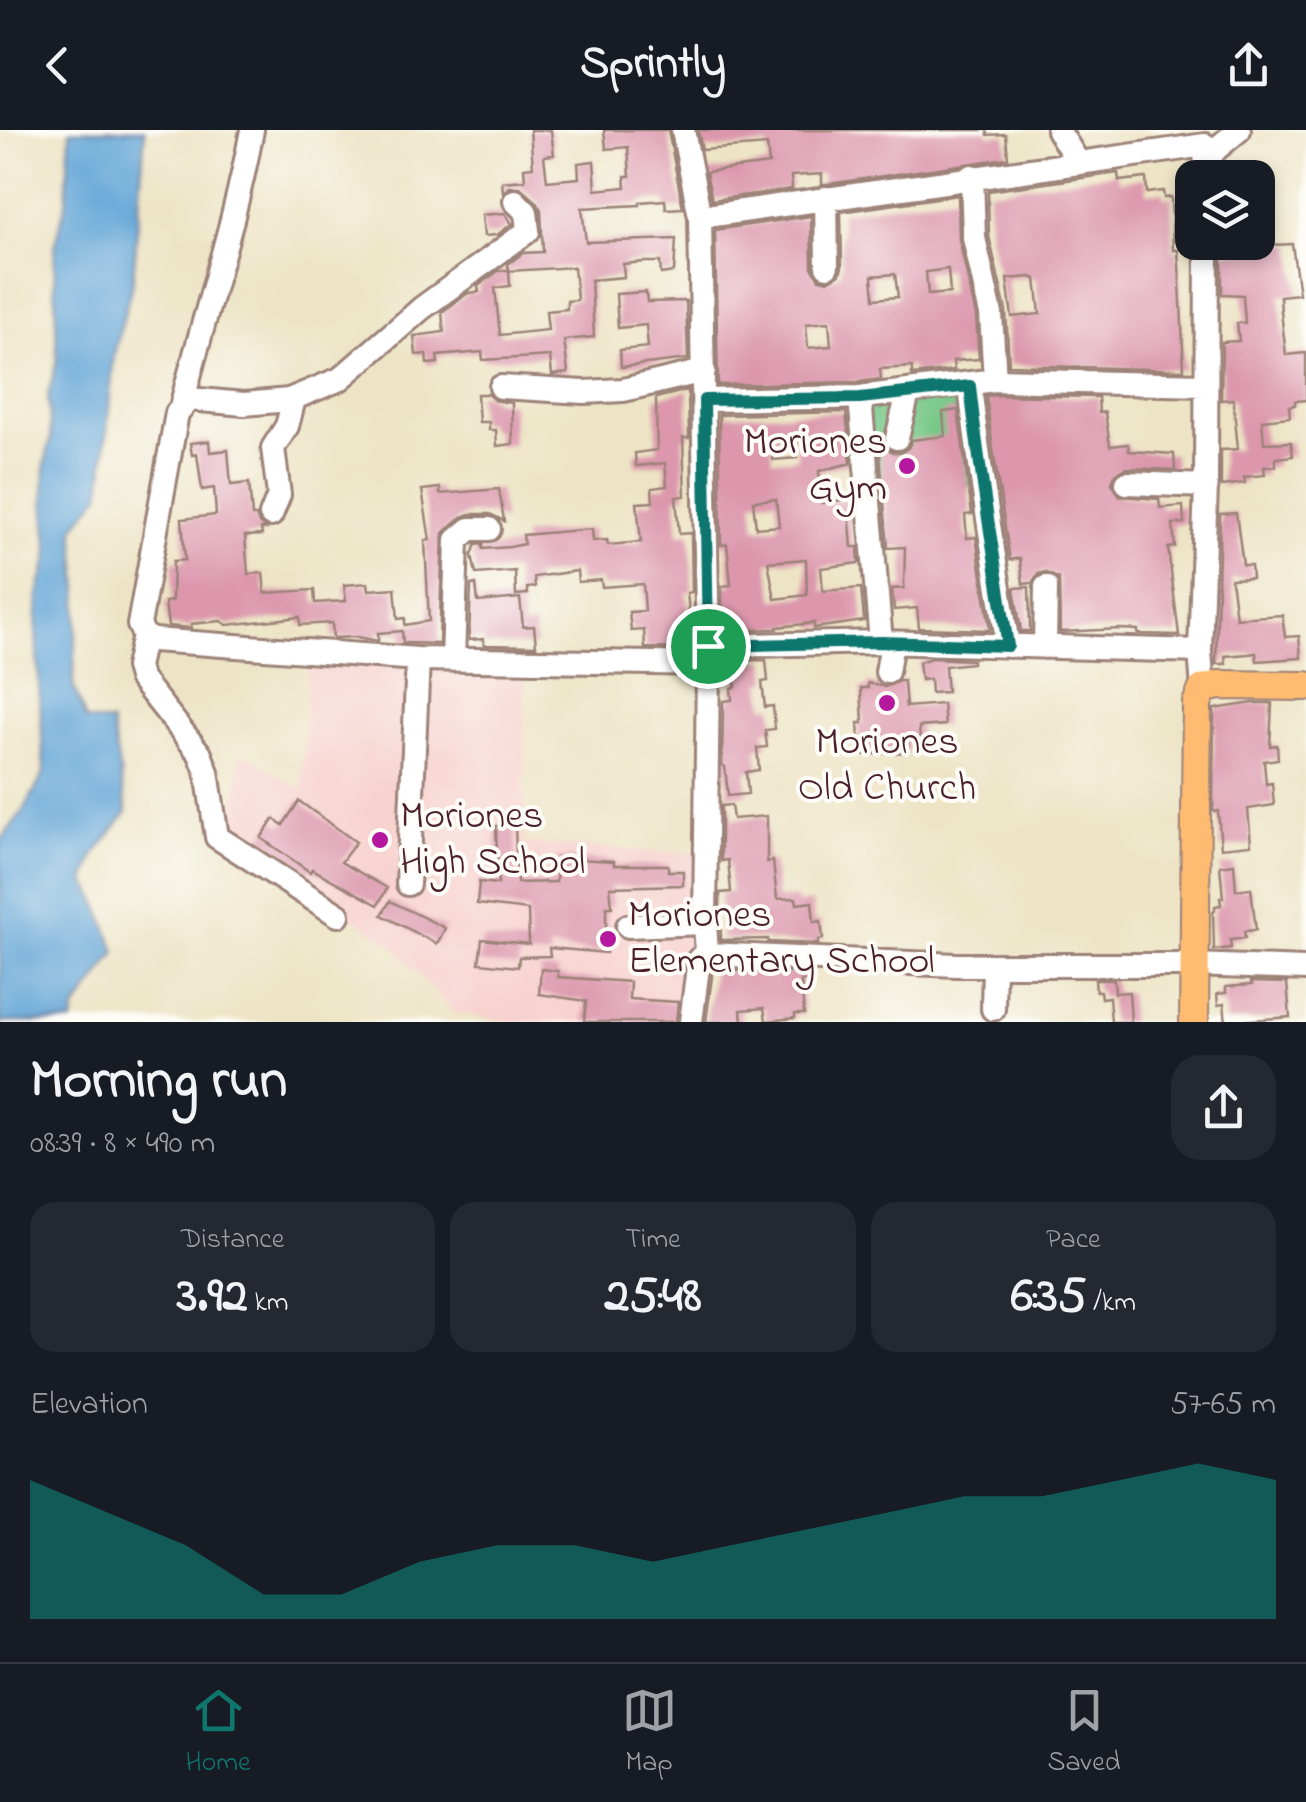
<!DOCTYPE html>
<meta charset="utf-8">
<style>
:root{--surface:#171b24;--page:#242831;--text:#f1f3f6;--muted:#9ea1a6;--line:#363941;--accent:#0f766e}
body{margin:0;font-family:"Indie Flower",sans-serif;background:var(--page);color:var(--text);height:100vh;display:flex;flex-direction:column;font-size:38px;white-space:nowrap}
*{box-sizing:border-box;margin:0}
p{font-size:32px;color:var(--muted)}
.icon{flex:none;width:55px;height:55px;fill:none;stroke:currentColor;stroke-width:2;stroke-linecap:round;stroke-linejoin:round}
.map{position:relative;height:892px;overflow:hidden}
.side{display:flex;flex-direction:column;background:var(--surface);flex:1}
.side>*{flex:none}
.fabs{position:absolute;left:1175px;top:30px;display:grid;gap:20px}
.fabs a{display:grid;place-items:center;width:100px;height:100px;border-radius:20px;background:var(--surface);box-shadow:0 5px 15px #0003;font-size:50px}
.pin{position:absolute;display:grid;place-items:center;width:85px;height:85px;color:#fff;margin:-42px;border:5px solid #fff;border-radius:50%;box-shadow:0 2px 10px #0007}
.round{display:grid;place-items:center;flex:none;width:105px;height:105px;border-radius:30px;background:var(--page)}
.headline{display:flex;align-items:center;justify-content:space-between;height:170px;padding:0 30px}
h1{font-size:55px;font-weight:700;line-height:75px}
.figures{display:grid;grid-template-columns:repeat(3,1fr);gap:15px;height:170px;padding:10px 30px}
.figures div{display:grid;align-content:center;border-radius:25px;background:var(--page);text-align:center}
.figures b{font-size:50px;font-weight:700}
.figures small{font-size:28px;font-weight:400}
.figures p{font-size:28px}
.chart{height:280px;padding:20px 30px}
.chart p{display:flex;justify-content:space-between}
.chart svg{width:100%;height:180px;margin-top:10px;fill:var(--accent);opacity:.7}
header{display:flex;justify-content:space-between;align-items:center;height:130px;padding:0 30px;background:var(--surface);font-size:45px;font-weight:700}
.tab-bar{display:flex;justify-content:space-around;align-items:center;height:140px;border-top:2px solid var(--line);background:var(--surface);font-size:28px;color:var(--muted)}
.tab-bar a{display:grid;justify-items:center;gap:5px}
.tab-bar .selected{color:var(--accent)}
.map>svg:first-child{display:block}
.built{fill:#f7d0cd}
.green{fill:#77c787;stroke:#607359;stroke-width:2.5}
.water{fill:#63a6d7;stroke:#566281;stroke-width:2.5}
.building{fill:#dc97ad;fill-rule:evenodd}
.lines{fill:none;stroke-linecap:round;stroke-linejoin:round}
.minor-casing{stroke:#9c8278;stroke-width:28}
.major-casing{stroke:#9c8278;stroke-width:32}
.minor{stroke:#fff;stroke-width:22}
.major{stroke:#febb71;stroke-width:28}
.route-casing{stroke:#fff;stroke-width:20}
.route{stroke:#0f766e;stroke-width:12}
.poi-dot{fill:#b5179e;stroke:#fdfcf7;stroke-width:4}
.labels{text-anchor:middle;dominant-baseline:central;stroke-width:8;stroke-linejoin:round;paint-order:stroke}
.poi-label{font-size:40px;fill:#4a1f2b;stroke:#fdfcf7;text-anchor:start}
</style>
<header><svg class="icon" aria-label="back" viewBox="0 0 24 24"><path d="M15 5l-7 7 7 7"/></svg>Sprintly<svg class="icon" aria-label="share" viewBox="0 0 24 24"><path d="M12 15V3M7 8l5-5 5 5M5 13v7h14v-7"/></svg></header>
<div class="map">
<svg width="1306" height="892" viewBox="0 0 1306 892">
<rect width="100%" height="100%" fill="#fdfcf7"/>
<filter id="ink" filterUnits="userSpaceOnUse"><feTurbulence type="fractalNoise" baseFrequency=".01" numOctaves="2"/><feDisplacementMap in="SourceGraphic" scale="20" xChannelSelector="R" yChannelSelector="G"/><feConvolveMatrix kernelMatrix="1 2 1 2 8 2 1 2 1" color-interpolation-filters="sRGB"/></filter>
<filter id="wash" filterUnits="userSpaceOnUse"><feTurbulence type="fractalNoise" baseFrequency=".0048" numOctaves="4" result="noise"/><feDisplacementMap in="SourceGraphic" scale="40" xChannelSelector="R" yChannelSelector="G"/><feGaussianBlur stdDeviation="2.25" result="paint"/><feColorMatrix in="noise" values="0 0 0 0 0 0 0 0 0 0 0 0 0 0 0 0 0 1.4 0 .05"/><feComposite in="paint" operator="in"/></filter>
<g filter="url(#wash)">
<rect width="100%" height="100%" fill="#ede4c5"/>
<!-- built -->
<path class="built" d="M308,527L525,538L524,713L698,724L687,892H514L454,883L390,813L233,707L241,622L302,660Z"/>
<!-- green -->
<path class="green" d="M966,267L975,355L873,366L865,277Z"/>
<!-- water -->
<path class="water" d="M70,0H145L133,150L114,225L101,364L74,398L79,459L73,555L86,590L111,593L127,682L95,724L85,751L95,767L116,822L75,880L72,892H0V711L24,680L44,643L36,500L38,463L49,424L44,373L45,333L51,308L48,266L57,229L54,116L66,73Z"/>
<g id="blocks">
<!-- building -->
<path class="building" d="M530,0H551L554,25L544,26L547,51L579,48L578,33L594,31L596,60L626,57L625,46H630L628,17L606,19L604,0H668L683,78L666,79L665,70L640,72V75L582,78L586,112L676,109L674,142L661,144L660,132H644L623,134L624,147L591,150L594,207L564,210L568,243L552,245L550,226L483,230L482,222L437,226L438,233L427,234L426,224L416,225L414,206L444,202L442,182L468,163L479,162L478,156L498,141L509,140L510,156L495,158L500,205L548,200L546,181L567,179V171L577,170L574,137L509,141L508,134L523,123L543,122L541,80L537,72L520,57H510L503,62L502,52L525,50L524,38L533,37Z
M698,0H741V4L788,0H987L988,5L1006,4L1008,28L828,54H822V44L791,46L792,59L712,70L706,42L769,34L767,15L702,20Z
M1118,43L1119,51L1146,48L1147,63L1163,61L1164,68L1171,67L1173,120H1178L1180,151L1184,240L1009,235L1006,181L989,106L988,61ZM1031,147L1036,149L1040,184L1012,187L1007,149Z
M958,65L959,109L976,186L979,229L953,231L954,240L922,244L912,245V237L880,239L881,249L859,252L718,255L715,100L811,86L812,137L819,149L828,151L840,144L842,137L841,82ZM948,139L950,163L928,165L926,142ZM895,144L898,167L874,169L872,146ZM829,192L831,216L808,218L806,194Z
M505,83L512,94L497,105L484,106L482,85Z
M1292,114L1299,164L1280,166L1281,182L1286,225L1306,223V270L1295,271V275L1289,276L1290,287L1262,290L1264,313L1291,312L1293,326L1276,328V336L1264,337L1265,345L1244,347L1245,353L1221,356V320L1238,319L1233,269L1221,270L1222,212L1239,211L1237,193H1245L1243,165L1222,164V123L1233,122V117Z
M646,162L647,172L686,171L688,229L621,237L620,220L648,217L646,195L618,198L616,164Z
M688,260L689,308H683L685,366L676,367L679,404L691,403L692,462L687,463L693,519L645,518L644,500L631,501L629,482L645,481L643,454L602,457L601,450L578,452L577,441L534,447L535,457L527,458L528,464L516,465L515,441L476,444L472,425L476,414H483V419L510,417L524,414L523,405L592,399L593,411L607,410L608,415L641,412L637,373L653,372L652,358L667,356L665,333L636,336L635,323L657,320L656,268Z
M477,264H488L494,270L512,273L513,314L497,316L496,300H489V292H479Z
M996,265L1098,267L1099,283L1105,282L1110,316L1128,314L1129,321L1174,324L1175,340L1127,338L1115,344L1112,353L1120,366L1159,369L1160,378L1183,376L1184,393L1173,394L1175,417L1168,418L1179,505L1138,504V500L1121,499L1060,502L1059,449L1045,442L1038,444L1032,453L1023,454L1020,428L1010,430L993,319L986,266Z
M958,280L972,384L965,385L967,408L976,407L990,500L919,498L917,478L894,480L892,459L904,458L905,417L888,418L879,313L893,322L900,323L908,318L912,310L945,306L943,282Z
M846,282L851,333L819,341L822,373L854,368L855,381L849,382L852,417H858L859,433L821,438L823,461L861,458L864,491L814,498V493L777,497V499L722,501V456L731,455L727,414L721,415L719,285ZM795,305L797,328L773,330L770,308ZM776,369L779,396L756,398L753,371ZM806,429L807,465L775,469L768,432Z
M209,311L210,322L228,320L231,355L249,353L252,386H256L259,393L266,399H261L262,405L245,406L248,444L263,443L265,463L314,460L315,473L346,471L344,455L368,453L369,460L395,458L398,489L405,488V495L429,491L425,411L430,410L422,360L440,358V364L499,359L504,391L490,384H469L460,388L443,404L439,514L403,513L402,501L378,503V511L357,507L333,508L332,493L300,495V487L227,495L221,491L191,494V498L168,496L165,472L172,471L173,431L185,430L182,389L216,385L214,358L202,360L197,324L192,325L190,313Z
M1236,383L1243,435H1251L1252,448L1231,449L1236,488L1282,485L1285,507L1299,506L1301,528L1257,531L1256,523L1248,524L1225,526L1226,534H1216L1220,384Z
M476,454L478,472L520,468L523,497L534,496L536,516L484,515L483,509L469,510L471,455Z
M1029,457L1030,501H1021L1014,458Z
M931,528L972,530V533L945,536L947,562L931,563L930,549L921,550L919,532Z
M766,530L768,551L762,552L765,577L773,576L775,599L765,600L767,617L757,618L759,640L746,642L748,664L728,666L725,637L722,635L723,571L732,570L731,558L736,557L733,533L729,531Z
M899,551H904L906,577L943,574L945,595L919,597L920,609L907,610L908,622L860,625L858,593H863L861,558H868V553L885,557Z
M1253,573H1272L1270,616L1277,615L1278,629L1264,631L1266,654L1272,653L1274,675L1248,679L1251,715L1221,718L1218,681H1213L1214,579Z
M299,671L356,712L341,732L387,758L378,775L312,739L310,742L261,708L274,689L283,695Z
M731,675L733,689L767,686V732L773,731L777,769L796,768L797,774L812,772L814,792L821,791L823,809L818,810V814L768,812V809L721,810L720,763L731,762L728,730L721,731V676Z
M496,696H515L517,753L556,752L557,728L614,731V735H668V741H683V755L610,757L612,777H606V823L549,818L550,826L519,827L518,837L479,833L482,809L529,814L528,780L477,774L479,752L498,754Z
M1234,734L1236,760L1251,758L1256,800L1244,801L1245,808L1230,810L1231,818L1214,820L1213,782L1215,781V776L1221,775L1220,768H1223L1220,736Z
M390,771L445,798L437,814L382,785Z
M541,839L558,841V847L630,852L629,869L678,872L676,892H584L586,871L539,864Z
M713,839L805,843L806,851H801L804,884H795V888L766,891L764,878L741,880L742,892H706Z
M1095,850H1114L1115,863L1129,862L1131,892H1111L1109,867L1101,868L1100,861H1096Z
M1251,852L1287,853L1290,887L1226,892L1224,874L1218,875L1217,864L1226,863V857L1252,855Z"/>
</g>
</g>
<g filter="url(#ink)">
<use href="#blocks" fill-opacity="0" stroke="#9c8278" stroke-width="2.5"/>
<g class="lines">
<!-- minor casing -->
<g class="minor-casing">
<path id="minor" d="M683,0L700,87L708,534L705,793L707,824L699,829L691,892
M1058,0L1078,32
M1206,32L1216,19L1239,0
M972,46L974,108L991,184L995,250
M826,68L827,136
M515,71L526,82L528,101L422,178L340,249L289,270L244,274L189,269L177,283L139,495L144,505L153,510L418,529L708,534
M700,87L1205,15L1206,48
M970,255C979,343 995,429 1008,516
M501,257L584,262L623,260L704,241
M704,270L860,267
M182,274C205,182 235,93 252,0
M897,308L908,263
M1127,353L1206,356
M271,385L279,365L273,318L287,296L294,269
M144,505L137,537L140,548L200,624L207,642L217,707L338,785
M881,512L860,267L995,250L1205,255
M708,516L881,512L1200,521
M1045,517L1046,457
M453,530L457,410L470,399H489
M887,542L892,513
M1203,559L1200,521L1206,356L1207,112
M408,754L418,529
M628,796L705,793
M707,824L957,835H1193L1306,839
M993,879L994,835"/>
</g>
<!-- major casing -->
<g class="major-casing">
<path id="major" d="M1194,892L1197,573L1203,559L1219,555L1306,556"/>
</g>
<!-- minor -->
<use href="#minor" class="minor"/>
<!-- major -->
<use href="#major" class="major"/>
</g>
</g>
<g class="lines" filter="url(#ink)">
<!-- route casing -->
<g class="route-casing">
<path id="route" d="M970,256C979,343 995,429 1008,516L882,512L708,516L704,270L860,268Z"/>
</g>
<!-- route -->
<use href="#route" class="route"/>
</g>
<!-- markers -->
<g class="poi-dot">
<circle cx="907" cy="336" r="10"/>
<circle cx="887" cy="573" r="10"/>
<circle cx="380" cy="710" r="10"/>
<circle cx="608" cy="809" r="10"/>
</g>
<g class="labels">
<!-- poi labels -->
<g class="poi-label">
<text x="887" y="313" text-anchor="end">Moriones<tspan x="887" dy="46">Gym</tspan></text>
<text x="887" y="613" text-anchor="middle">Moriones<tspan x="887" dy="46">Old Church</tspan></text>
<text x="400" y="687">Moriones<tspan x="400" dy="46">High School</tspan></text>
<text x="628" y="786">Moriones<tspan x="628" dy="46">Elementary School</tspan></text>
</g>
</g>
</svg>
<div class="fabs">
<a><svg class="icon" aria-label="layers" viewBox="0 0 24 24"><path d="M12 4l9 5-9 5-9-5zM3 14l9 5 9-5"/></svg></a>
</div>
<div class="pin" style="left:708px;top:516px;background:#1e9e55"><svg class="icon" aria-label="arrive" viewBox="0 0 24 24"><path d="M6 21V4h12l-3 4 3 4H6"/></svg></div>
</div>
<section class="side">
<div class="headline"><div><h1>Morning run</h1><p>08:39 · 8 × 490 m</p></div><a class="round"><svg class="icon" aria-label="share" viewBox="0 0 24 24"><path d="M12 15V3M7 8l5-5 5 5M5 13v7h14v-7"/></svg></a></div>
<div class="figures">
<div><p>Distance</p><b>3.92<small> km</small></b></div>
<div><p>Time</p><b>25:48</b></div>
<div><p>Pace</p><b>6:35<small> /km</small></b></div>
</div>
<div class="chart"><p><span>Elevation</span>57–65 m</p>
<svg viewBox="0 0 160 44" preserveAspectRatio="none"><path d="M0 44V10L10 18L20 26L30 38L40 38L50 30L60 26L70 26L80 30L90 26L100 22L110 18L120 14L130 14L140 10L150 6L160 10V44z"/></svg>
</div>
</section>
<nav class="tab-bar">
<a class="selected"><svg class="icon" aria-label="home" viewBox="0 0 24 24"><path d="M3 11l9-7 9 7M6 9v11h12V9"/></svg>Home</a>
<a><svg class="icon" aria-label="map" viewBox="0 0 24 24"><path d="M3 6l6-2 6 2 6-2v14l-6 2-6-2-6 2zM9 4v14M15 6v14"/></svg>Map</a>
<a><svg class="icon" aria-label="saved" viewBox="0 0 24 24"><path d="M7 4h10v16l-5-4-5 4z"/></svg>Saved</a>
</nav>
